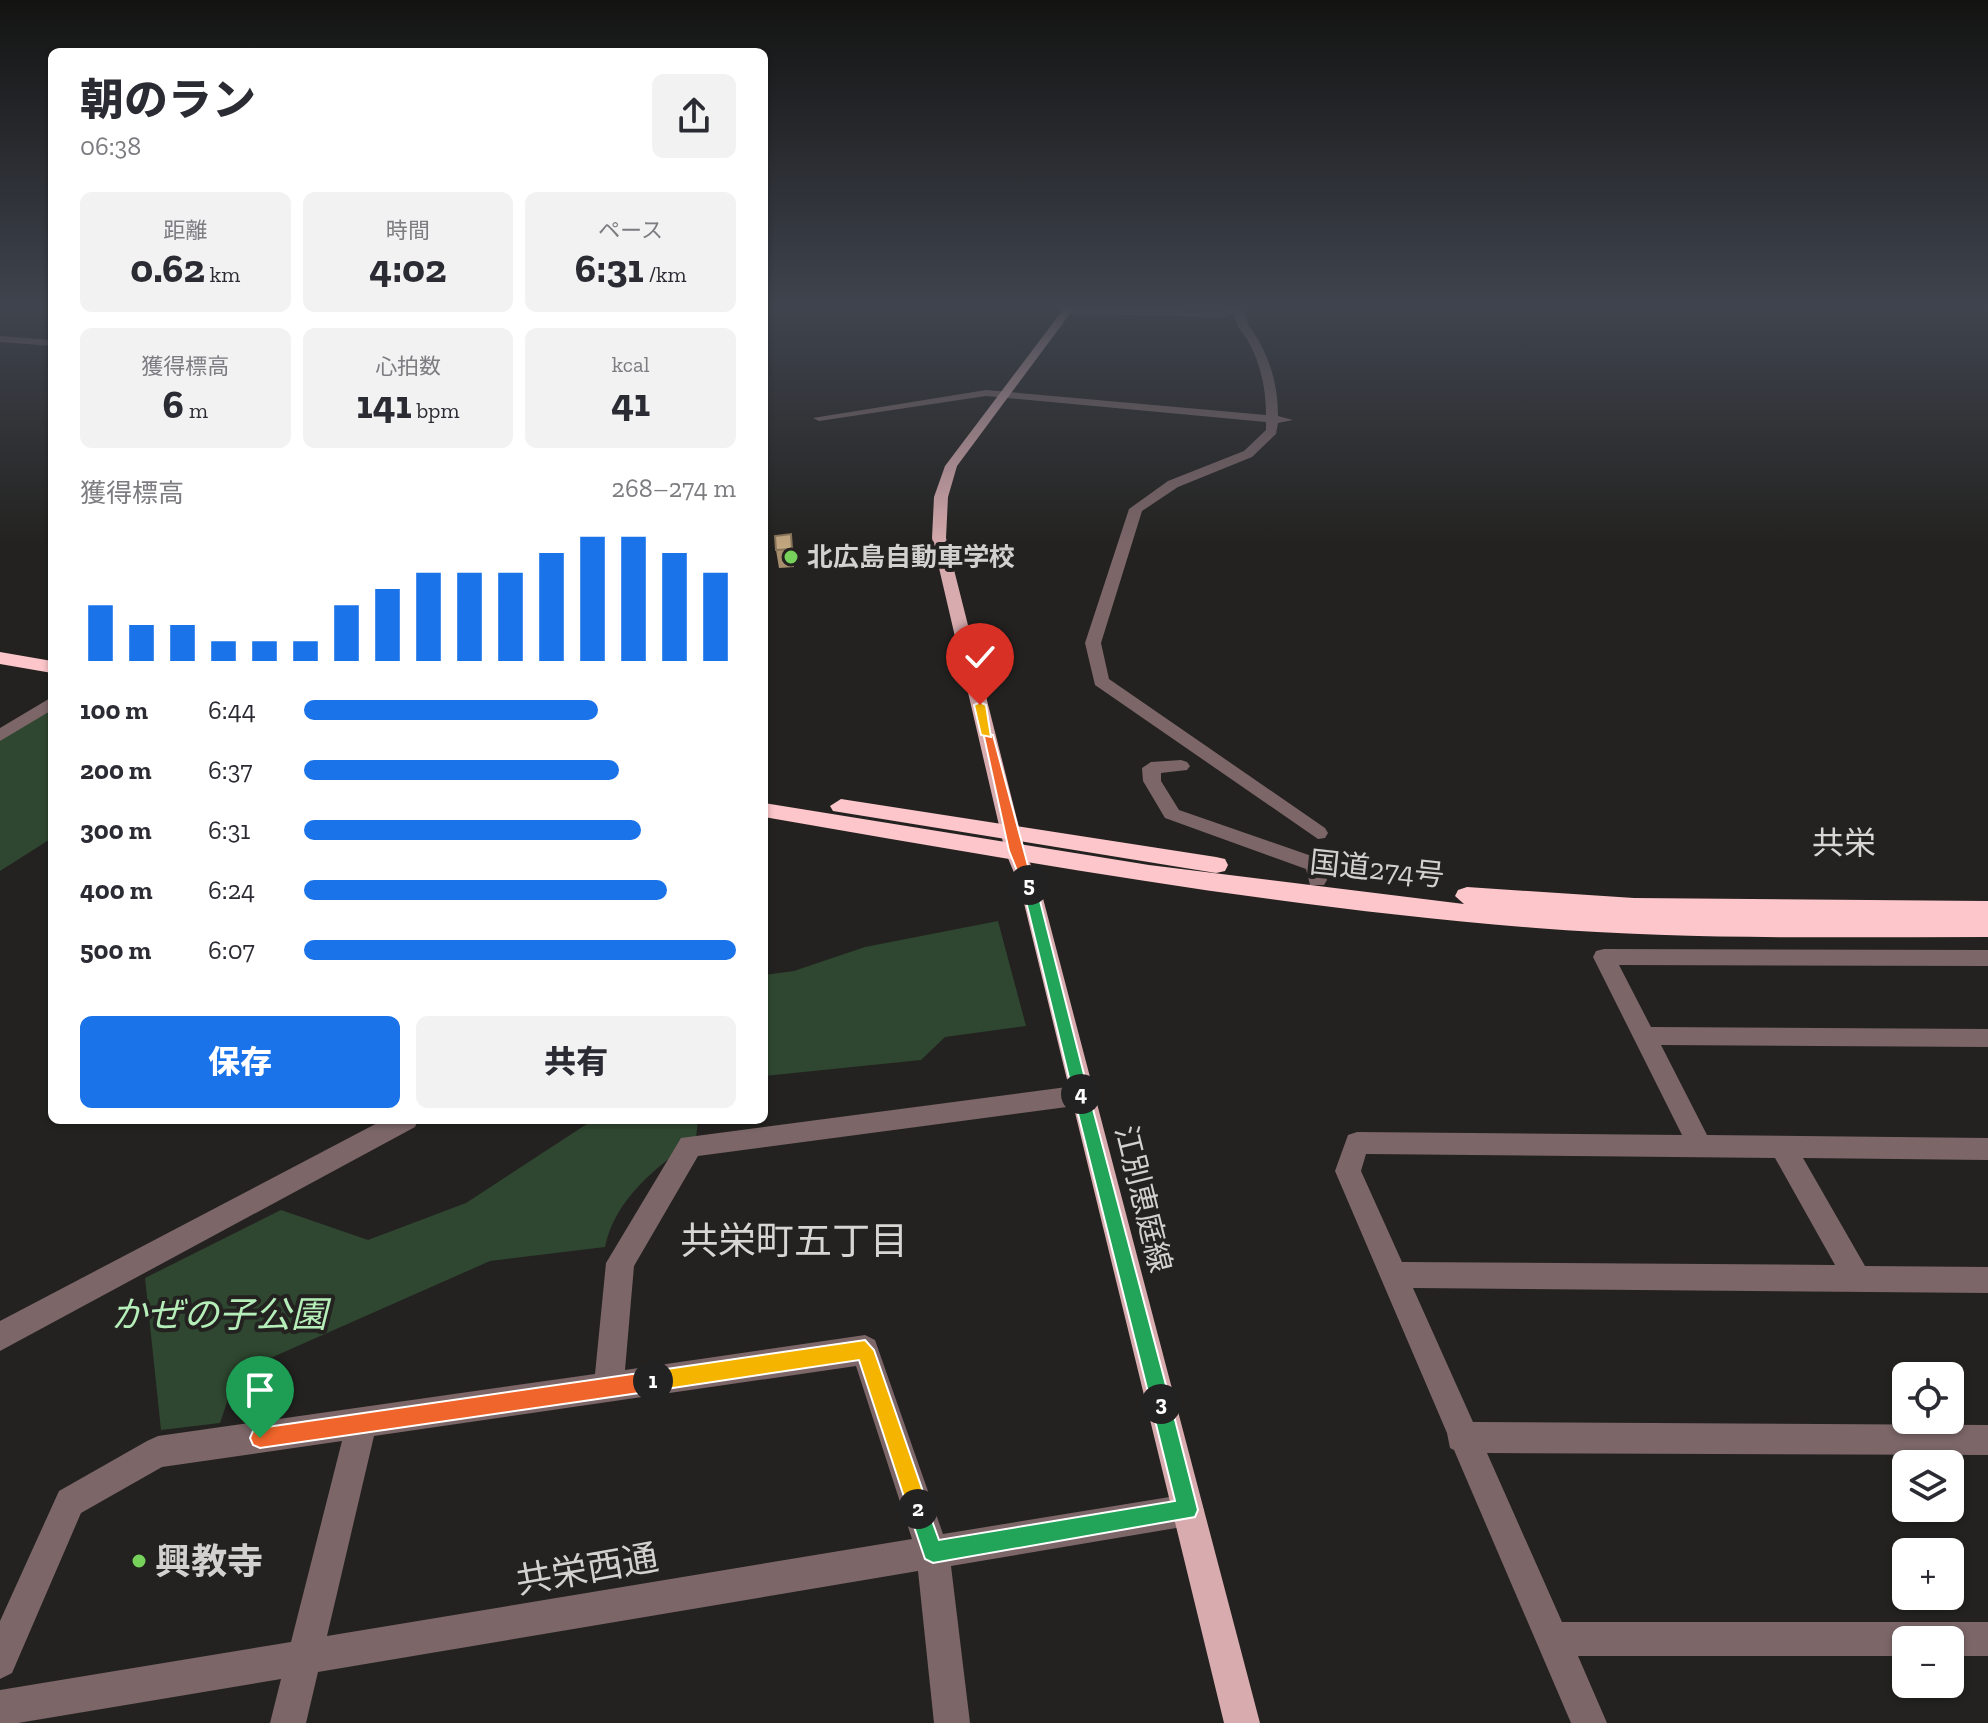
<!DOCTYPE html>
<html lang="ja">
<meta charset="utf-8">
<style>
:root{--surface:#fff;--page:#f2f2f3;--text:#2b2b33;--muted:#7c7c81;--accent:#1a73e8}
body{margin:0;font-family:"Zilla Slab","Noto Sans JP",serif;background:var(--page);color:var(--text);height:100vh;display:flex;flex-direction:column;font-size:30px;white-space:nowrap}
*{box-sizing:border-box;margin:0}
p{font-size:26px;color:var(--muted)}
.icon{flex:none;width:44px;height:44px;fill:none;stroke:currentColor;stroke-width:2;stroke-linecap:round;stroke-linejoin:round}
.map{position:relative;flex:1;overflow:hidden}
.sheet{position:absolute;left:48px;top:48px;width:720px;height:1076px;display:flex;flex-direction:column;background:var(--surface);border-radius:12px;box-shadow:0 2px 6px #0004}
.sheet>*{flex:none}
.buttons{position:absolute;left:1892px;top:1362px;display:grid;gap:16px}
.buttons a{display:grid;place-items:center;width:72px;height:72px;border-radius:12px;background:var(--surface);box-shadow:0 2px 6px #0004;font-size:40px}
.pin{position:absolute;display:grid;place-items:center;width:68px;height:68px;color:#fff;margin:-82px -34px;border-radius:50% 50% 50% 0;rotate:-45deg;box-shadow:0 0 8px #0007}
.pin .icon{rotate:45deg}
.km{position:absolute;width:40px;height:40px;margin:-20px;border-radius:50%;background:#222;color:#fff;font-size:22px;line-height:40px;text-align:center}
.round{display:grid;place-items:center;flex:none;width:84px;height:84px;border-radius:12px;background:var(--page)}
.head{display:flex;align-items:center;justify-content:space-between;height:136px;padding:0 32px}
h1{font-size:44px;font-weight:800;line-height:60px}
.stats{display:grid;grid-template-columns:repeat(3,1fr);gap:12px;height:136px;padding:8px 32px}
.stats div{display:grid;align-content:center;border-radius:12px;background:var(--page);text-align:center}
.stats b{font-size:40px;font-weight:800}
.stats small{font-size:22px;font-weight:400}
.stats p{font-size:22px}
.chart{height:224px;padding:16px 32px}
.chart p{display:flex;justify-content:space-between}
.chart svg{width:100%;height:144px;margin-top:8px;stroke:var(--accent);stroke-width:6}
.action{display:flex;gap:16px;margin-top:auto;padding:16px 32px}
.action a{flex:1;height:92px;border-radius:12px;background:var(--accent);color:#fff;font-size:32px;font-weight:800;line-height:92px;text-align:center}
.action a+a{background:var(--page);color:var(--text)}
ul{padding:0 32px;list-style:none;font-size:26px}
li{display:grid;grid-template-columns:128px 96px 1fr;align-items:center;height:60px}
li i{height:20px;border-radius:10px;background:var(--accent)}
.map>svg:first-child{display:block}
.green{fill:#2f4730}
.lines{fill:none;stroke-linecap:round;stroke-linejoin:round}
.minor{fill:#7c6668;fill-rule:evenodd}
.major{fill:#d8abae;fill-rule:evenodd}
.highway{fill:#fcc6ca;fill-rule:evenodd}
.wall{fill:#a78f6d}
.building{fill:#c2a67f;stroke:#887459;stroke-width:2}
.split-1{fill:#f0652b;stroke:#fff;stroke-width:2}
.split-2{fill:#f5b400;stroke:#fff;stroke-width:2}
.split-3{fill:#22a559;stroke:#fff;stroke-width:2}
.split-4{fill:#22a559;stroke:#fff;stroke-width:2}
.split-5{fill:#22a559;stroke:#fff;stroke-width:2}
.split-6{fill:#f0652b;stroke:#fff;stroke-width:2}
.split-7{fill:#f5b400;stroke:#fff;stroke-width:2}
.poi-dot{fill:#76d25a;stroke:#232220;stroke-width:3}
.labels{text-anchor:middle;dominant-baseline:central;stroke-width:8;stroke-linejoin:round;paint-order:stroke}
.far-poi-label{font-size:26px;font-weight:bold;fill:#d2d1d0;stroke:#232220;text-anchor:start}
.street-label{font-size:30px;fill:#d2d1d0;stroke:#232220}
.neighbourhood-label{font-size:32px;fill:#d8d6d3;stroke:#232220}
.near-park-label{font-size:36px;font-style:italic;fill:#b5eeb9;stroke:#232220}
.near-poi-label{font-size:36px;font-weight:bold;fill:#d2d1d0;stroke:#232220;text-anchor:start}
.near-street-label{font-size:36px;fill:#d2d1d0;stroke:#232220}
.near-neighbourhood-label{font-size:38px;fill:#d8d6d3;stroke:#232220}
</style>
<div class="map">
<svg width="1988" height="1723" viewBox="0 0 1988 1723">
<rect width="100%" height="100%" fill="#232220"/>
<!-- green -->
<path class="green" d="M52,702V838L0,871V736Z
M998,921L1026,1026L945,1037L921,1060L764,1076V975L794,971L865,947Z
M593,1120H698L696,1138C657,1167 615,1198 605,1247L490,1261L266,1360L234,1381L220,1423L161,1430L145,1278L281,1210L368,1240L466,1203Z"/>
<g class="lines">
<!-- minor -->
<path class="minor" d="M1235,307H1245C1244,324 1251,327 1259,341C1272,365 1278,389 1278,416L1293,420L1278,423L1276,434L1252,457L1178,487L1142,511L1101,643L1109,679L1325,828L1328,833L1325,838L1318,839L1095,685L1085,643L1129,509L1168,481L1244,451L1266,430V422L986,396L819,421L813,418L986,390L1266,415C1266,389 1261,364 1248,341C1243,331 1234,326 1235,314L1224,317L1067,314L1062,311L1067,308L1223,311Z
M0,336L52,340V346L0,342Z
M52,697V710L0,741V728Z
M1181,760L1187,762L1190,766L1187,770L1161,773V781L1179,810L1323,860L1327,880L1324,885H1310L1306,869L1165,818L1143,781L1142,768L1151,762Z
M1604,949L1988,950V966L1619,965L1651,1027L1988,1029V1047L1661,1045L1707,1135L1988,1138V1160L1803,1158L1865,1266L1988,1267V1293L1413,1288L1473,1422L1988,1425V1455L1487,1453L1562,1622H1988V1656H1950V1640H1906V1656H1578L1607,1723H1571L1454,1450L1450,1448L1447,1433L1335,1171L1348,1135L1357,1132L1682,1135L1593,957L1596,951ZM1366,1154L1775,1158L1835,1265L1402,1262L1361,1171Z
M1082,1085L1091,1088L1094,1095L1091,1102L1082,1105L698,1156L634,1266L625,1370L865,1335L875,1340L943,1534L1188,1494L1199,1499L1204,1510L1199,1521L1188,1526L951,1566L970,1723H934L918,1571L318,1672L306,1723H270L281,1679L18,1723H0V1690L291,1642L342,1441L162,1467L81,1513L12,1673L0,1679V1621L59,1491L147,1441L158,1436L595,1374L606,1263L681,1138ZM856,1366L912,1539L327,1636L374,1436Z
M383,1120H418L415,1127L0,1351V1321Z"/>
<!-- major -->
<path class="major" d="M1065,307H1075L957,466L948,497L946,538L1025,851L1040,887L1260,1723H1224L1020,887L1005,851L932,538L934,497L945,466Z"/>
<!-- highway -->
<path class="highway" d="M0,652L52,661V673L0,664Z
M841,799L1216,857L1225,859L1228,865L1225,871L1216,873L833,811L830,806Z
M764,803L1149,865L1464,904L1455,896L1458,890L1467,887L1634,898L1988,901V937C1837,937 1686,940 1536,928C1277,908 1020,861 764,817Z"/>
</g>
<!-- wall -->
<path class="wall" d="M791,534L794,567L779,568L776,550Z"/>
<!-- building -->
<path class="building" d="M791,534L792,549L776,550L775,536Z"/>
<!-- sky -->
<linearGradient id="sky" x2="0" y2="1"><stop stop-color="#131312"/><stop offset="0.56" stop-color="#3f444e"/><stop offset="1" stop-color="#3f444e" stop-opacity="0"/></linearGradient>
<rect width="1988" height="548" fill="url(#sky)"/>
<!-- split-1 -->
<path class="split-1" d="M653,1371L660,1374L663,1381L660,1388L653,1391L260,1448L253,1445L250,1438L253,1431L260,1428Z"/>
<!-- split-2 -->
<path class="split-2" d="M865,1340L874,1350L929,1509L925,1516L918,1519L911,1516L908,1509L859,1360L653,1391L646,1388L643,1381L646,1374L653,1371Z"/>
<!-- split-3 -->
<path class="split-3" d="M1161,1394L1168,1397L1171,1404L1198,1510L1195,1517L933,1563L925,1559L908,1509L911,1501L918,1498L925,1501L939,1540L1175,1501L1151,1404L1154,1397Z"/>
<!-- split-4 -->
<path class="split-4" d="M1081,1088L1089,1094L1171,1404L1168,1411L1161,1414L1154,1411L1151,1404L1073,1094Z"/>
<!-- split-5 -->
<path class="split-5" d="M1029,880L1036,885L1089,1094L1081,1101L1073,1094L1022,885Z"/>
<!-- split-6 -->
<path class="split-6" d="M983,732L993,735L1034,888H1024L1009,851Z"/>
<!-- split-7 -->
<path class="split-7" d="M980,702L986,705L991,737L981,735L974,705Z"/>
<!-- markers -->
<g class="poi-dot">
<circle cx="791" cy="557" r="8"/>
<circle cx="139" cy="1561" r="8"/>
</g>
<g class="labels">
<!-- far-poi labels -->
<g class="far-poi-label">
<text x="807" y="557">北広島自動車学校</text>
</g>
<!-- street labels -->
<g class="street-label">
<text transform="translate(1377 869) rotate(6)">国道274号</text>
<text transform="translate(1143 1199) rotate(76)">江別恵庭線</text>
</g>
<!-- neighbourhood labels -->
<g class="neighbourhood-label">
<text x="1844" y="843">共栄</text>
</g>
<!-- near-park labels -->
<g class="near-park-label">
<text x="219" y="1314">かぜの子公園</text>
</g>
<!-- near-poi labels -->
<g class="near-poi-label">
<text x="155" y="1561">興教寺</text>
</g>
<!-- near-street labels -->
<g class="near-street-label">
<text transform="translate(587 1569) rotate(-10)">共栄西通</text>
</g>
<!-- near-neighbourhood labels -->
<g class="near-neighbourhood-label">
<text x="794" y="1241">共栄町五丁目</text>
</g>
</g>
</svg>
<div class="buttons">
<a><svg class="icon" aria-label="locate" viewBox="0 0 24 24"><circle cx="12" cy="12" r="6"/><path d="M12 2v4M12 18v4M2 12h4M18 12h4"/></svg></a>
<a><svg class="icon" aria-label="layers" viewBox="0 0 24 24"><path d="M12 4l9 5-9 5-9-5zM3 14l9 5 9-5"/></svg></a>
<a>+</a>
<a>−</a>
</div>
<div class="pin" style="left:260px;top:1438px;background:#1e9e55"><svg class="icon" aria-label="arrive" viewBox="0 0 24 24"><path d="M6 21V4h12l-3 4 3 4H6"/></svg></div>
<div class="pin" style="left:980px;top:705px;background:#d93025"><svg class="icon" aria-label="check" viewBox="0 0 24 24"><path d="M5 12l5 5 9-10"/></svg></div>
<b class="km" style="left:653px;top:1381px">1</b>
<b class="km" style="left:918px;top:1509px">2</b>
<b class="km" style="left:1161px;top:1404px">3</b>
<b class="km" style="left:1081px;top:1094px">4</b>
<b class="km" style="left:1029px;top:885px">5</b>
<section class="sheet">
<div class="head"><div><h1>朝のラン</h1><p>06:38</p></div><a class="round"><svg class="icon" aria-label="share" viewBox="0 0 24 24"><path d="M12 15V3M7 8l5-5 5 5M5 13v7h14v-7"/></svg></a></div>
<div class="stats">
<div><p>距離</p><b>0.62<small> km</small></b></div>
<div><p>時間</p><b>4:02</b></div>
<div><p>ペース</p><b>6:31<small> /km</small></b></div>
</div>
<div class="stats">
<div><p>獲得標高</p><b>6<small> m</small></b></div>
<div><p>心拍数</p><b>141<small> bpm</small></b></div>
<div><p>kcal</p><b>41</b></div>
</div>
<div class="chart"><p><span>獲得標高</span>268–274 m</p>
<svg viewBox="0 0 160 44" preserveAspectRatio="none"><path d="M5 44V27M15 44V33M25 44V33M35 44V38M45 44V38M55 44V38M65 44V27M75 44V22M85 44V17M95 44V17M105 44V17M115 44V11M125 44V6M135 44V6M145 44V11M155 44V17"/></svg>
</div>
<ul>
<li><b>100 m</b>6:44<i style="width:68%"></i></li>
<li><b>200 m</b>6:37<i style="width:73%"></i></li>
<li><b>300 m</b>6:31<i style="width:78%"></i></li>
<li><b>400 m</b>6:24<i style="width:84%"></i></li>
<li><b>500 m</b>6:07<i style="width:100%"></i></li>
</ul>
<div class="action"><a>保存</a><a>共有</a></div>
</section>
</div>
